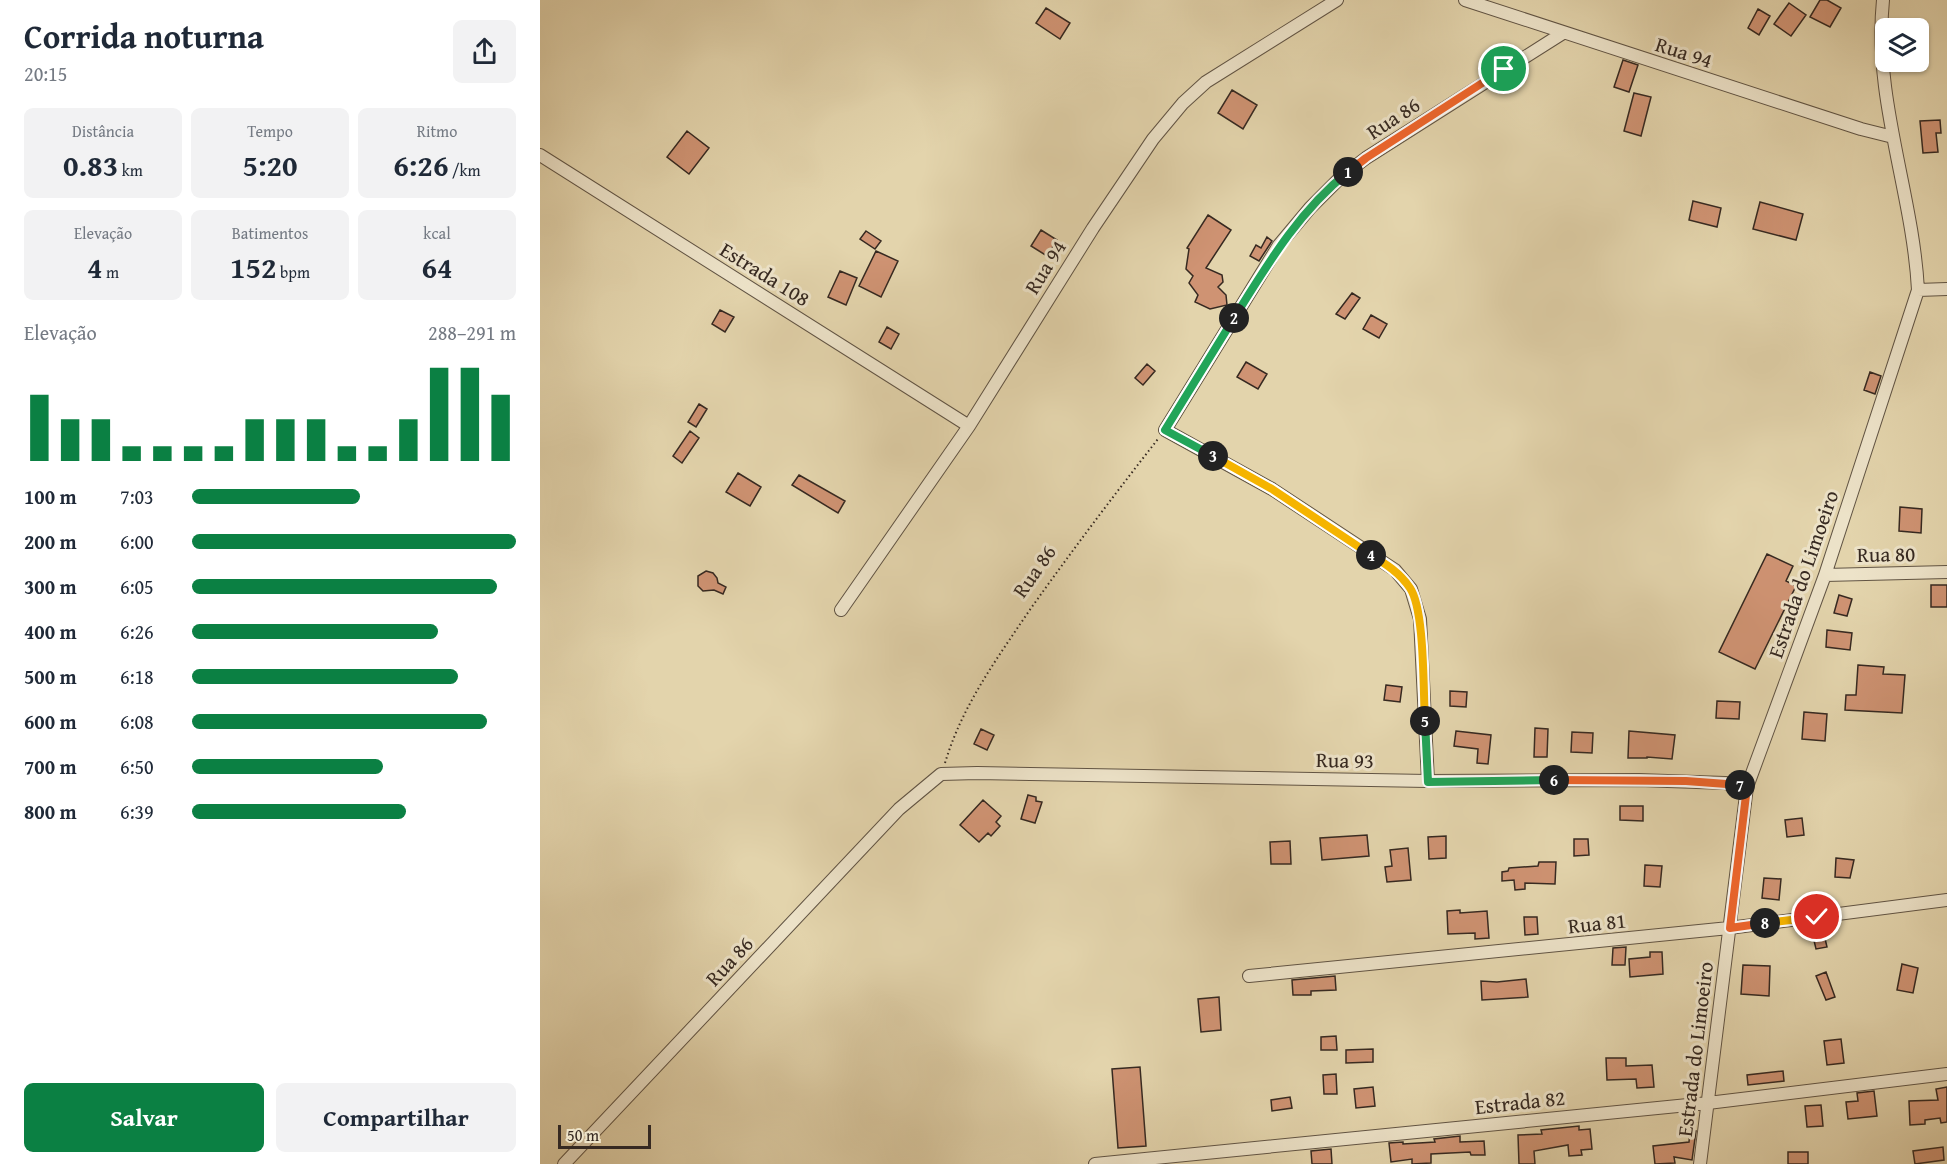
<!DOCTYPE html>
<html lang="pt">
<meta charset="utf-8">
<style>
:root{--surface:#fff;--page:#f2f2f3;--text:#1f2937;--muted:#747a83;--accent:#0b8043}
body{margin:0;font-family:"Gentium Book Plus",serif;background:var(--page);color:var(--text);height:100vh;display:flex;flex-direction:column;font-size:22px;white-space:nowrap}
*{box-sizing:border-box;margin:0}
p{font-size:20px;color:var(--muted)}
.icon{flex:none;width:33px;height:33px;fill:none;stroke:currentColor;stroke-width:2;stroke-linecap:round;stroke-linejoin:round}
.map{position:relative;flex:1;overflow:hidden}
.sheet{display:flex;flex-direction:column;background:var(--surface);width:540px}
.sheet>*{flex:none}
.fabs{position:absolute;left:1335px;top:18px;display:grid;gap:12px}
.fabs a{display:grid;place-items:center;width:54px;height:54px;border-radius:9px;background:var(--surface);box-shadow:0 2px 4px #0004;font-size:30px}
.scale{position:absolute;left:18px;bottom:15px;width:93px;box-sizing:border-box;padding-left:6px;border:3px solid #362921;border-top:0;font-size:16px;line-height:21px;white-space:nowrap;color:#362921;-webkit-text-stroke:4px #ede3c9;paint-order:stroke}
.pin{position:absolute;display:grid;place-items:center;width:51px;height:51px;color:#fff;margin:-26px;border:3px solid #fff;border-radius:50%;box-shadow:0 2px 6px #0007}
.km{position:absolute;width:30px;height:30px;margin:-15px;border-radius:50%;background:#222;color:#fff;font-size:16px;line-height:30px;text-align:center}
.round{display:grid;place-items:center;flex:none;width:63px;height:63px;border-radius:9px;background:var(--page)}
.overview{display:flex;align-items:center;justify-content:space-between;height:102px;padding:0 24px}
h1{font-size:33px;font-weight:600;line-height:45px}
.stats{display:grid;grid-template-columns:repeat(3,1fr);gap:9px;height:102px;padding:6px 24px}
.stats div{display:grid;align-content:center;border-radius:9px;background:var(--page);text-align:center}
.stats b{font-size:30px;font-weight:600}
.stats small{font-size:16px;font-weight:400}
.stats p{font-size:16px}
.chart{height:168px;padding:12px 24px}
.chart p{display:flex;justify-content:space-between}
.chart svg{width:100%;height:108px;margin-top:6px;stroke:var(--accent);stroke-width:6}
.cta{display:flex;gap:12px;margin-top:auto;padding:12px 24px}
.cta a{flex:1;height:69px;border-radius:9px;background:var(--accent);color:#fff;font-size:24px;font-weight:600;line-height:69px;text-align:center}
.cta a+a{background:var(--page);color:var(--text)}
ul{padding:0 24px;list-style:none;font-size:20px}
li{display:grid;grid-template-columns:96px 72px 1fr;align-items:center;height:45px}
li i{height:15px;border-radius:8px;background:var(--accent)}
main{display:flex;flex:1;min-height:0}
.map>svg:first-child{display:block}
.building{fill:#cf9373;stroke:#362921;stroke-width:1.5}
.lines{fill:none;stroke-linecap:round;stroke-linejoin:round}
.minor-casing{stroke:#615444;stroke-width:14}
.path{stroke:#362921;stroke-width:2;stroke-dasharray:1.5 3;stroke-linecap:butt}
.minor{stroke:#ede3c9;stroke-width:12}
.split-1-casing{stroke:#fff;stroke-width:12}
.split-2-casing{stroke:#fff;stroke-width:12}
.split-3-casing{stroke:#fff;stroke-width:12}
.split-4-casing{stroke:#fff;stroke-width:12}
.split-5-casing{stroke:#fff;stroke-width:12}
.split-6-casing{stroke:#fff;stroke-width:12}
.split-7-casing{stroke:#fff;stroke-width:12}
.split-8-casing{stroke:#fff;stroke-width:12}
.split-9-casing{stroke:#fff;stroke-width:12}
.split-1{stroke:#f0652b;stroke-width:8}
.split-2{stroke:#22a559;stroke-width:8}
.split-3{stroke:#22a559;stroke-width:8}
.split-4{stroke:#f5b400;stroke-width:8}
.split-5{stroke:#f5b400;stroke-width:8}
.split-6{stroke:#22a559;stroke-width:8}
.split-7{stroke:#f0652b;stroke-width:8}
.split-8{stroke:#f0652b;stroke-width:8}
.split-9{stroke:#f5b400;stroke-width:8}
.labels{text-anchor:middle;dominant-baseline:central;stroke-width:6;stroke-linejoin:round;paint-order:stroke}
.street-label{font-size:21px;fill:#362921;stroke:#ede3c9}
</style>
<main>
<section class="sheet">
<div class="overview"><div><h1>Corrida noturna</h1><p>20:15</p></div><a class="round"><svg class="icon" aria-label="share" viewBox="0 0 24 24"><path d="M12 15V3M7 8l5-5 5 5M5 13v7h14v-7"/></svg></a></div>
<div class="stats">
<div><p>Distância</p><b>0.83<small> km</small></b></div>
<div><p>Tempo</p><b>5:20</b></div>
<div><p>Ritmo</p><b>6:26<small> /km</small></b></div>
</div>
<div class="stats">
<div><p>Elevação</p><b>4<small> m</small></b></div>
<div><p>Batimentos</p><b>152<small> bpm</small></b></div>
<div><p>kcal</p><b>64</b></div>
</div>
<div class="chart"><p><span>Elevação</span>288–291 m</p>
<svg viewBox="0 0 160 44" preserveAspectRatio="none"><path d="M5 44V17M15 44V27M25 44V27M35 44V38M45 44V38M55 44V38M65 44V38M75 44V27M85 44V27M95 44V27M105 44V38M115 44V38M125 44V27M135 44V6M145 44V6M155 44V17"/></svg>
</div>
<ul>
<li><b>100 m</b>7:03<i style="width:52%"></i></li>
<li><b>200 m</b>6:00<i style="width:100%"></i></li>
<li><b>300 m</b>6:05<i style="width:94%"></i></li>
<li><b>400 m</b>6:26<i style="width:76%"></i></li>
<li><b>500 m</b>6:18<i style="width:82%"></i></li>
<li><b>600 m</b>6:08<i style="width:91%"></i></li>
<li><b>700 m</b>6:50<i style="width:59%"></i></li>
<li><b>800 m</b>6:39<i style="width:66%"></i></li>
</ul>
<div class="cta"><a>Salvar</a><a>Compartilhar</a></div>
</section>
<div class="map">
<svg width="1407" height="1164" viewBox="0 0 1407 1164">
<rect width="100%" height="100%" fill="#e3d4ac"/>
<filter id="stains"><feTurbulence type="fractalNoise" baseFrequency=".00333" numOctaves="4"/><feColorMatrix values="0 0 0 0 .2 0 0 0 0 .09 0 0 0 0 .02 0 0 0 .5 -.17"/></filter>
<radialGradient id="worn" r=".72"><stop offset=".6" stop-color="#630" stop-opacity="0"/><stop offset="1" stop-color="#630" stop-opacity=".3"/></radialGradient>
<!-- building -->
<path class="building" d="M1280,0H1287L1301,8L1290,27L1270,17Z
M1249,3L1266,15L1251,36L1234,24Z
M506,8L530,23L520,39L496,23Z
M1218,9L1230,16L1219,35L1208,28Z
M1083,60L1098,65L1089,92L1074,87Z
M692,90L717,105L703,129L678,113Z
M1094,93L1111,97L1101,136L1084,131Z
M1400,120L1401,133H1396L1398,152L1383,153L1380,121Z
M147,131L169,148L149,174L127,157Z
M1153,201L1181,208L1177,227L1149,220Z
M1220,202L1263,214L1256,240L1213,229Z
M668,215L691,230L666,268L682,275L683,282L678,287L686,295L687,305L670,309L655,302L658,295L649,283L653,276L646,269L649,249L647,248Z
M501,230L517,240L507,256L491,246Z
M326,231L341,241L335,249L320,239Z
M727,237L732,241L719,261L710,256L716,245L721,248Z
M336,251L358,261L341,297L319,286Z
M300,271L317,278L306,305L288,297Z
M812,293L820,298L805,319L796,314Z
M180,310L194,317L185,332L172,324Z
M831,315L847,324L839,338L823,329Z
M347,327L359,334L351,349L339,342Z
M706,362L727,374L718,389L697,377Z
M607,364L615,371L603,385L595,378Z
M1330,372L1341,376L1335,394L1324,390Z
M159,404L167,409L156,427L148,422Z
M150,431L159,438L142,463L133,456Z
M198,473L221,487L210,506L186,492Z
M259,475L305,501L298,513L252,485Z
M1360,507L1382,509L1381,533L1359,531Z
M1227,554L1253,566L1246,581L1256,586L1215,669L1179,652Z
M166,571L173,573L177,578L178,583L186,587L183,594L174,590L163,591L158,586V576Z
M1391,585H1407V607H1391Z
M1299,595L1312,599L1307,616L1294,613Z
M1287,630L1312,633L1310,650L1286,647Z
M1318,665L1344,667L1343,674L1365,675L1362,713L1305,710L1306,695H1316Z
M846,685L862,687L860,702L844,700Z
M910,691L927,692L926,707L910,706Z
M1177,701L1200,702L1199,719L1176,718Z
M1264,712L1287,714L1285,741L1262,739Z
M995,728L1008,729L1007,757H994Z
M441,729L454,735L447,750L434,744Z
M916,731L951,735L948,764L937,763L938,749L914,746Z
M1089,731L1135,735L1132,759L1107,757V758H1088Z
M1032,732L1053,733L1052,753L1031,752Z
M488,795L496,797V801L502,802L495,823L481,819Z
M443,800L461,816L456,822L460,826L451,836L448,833L439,842L420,825Z
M1080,806H1103V821L1080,820Z
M1262,818L1264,835L1247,837L1245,820Z
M827,835L829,856L782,860L780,838Z
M906,836V858L889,859L888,837Z
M1034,839H1048L1049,855L1034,856Z
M750,841L751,864H731L730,842Z
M868,848L871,880L847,882L845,867L852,866L850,850Z
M1296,858L1314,860L1310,878L1295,877Z
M999,862H1016L1015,884L985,883V889L975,890L974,880L962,881V872L968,871L969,868L998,866Z
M1105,865L1122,866L1120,887L1104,886Z
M1224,878L1241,879L1239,900L1222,898Z
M920,910V913L947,911L949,938L935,939V933L908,934L907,911Z
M984,917H997L998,934L985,935Z
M1282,926L1287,947L1276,949L1271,928Z
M1086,947L1085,965H1072L1073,948Z
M1110,952H1122L1123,974L1090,977L1089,959L1110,957Z
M1362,964L1378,968L1373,993L1357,990Z
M1203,965L1230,966L1229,996L1201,994Z
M1286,972L1295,997L1286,1000L1276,976Z
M795,976L796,990L771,991V995H753L752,980Z
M986,979L988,997L942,1000L941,981L957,982Z
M679,997L681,1030L661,1032L658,999Z
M796,1036L797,1050H781V1037Z
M1301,1039L1304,1063L1287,1065L1284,1041Z
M833,1049V1062L806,1063V1050Z
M1066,1058H1086V1066L1112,1065L1114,1087L1097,1088L1096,1079L1067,1080Z
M600,1067L606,1146L578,1148L572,1069Z
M1243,1071L1244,1081L1208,1085L1207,1075Z
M796,1074L797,1094H784L783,1075Z
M833,1087L835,1106L816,1108L814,1089Z
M1407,1087V1122L1401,1123L1400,1118L1385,1120V1124L1370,1125L1369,1101L1398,1100L1396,1089Z
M1334,1091L1337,1116L1308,1119L1306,1102L1318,1101L1317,1093Z
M750,1097L752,1108L732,1111L731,1100Z
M1281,1105L1283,1126L1267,1127L1265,1106Z
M1039,1126V1130L1050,1129L1052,1149L1041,1150L1042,1155L1029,1156L1028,1145L994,1151L995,1164H979L978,1135L1002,1134L1001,1130Z
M1150,1131H1156L1152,1160L1134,1157L1135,1163L1115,1164L1113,1146L1149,1142Z
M920,1136V1142L944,1141L945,1155H931L930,1152L891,1154V1163L872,1164V1159L851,1162L849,1143L863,1142V1144L895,1142L894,1139Z
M1403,1147L1404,1160L1375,1164L1373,1151Z
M791,1149L792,1164H772L771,1151Z
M1248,1152H1268V1164H1248Z"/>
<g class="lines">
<!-- minor casing -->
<g class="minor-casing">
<path id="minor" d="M925,0L1321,129L1353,137
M0,155L429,426
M1378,290L1407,289
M1285,575L1407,572
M301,610L429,426L553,228L613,139L643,103L666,82L797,0
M888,781L880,619L871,589L855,570L732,489L625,430L739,245L770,208L800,178L826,158L1023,33
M709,976L1189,928L1407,900
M24,1164L359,809L401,774L437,773L888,781L1099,780L1185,783L1207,787
M555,1164L1168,1103L1407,1074
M1160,1164L1207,787L1285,575L1378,290C1373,193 1333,99 1343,0"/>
</g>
<!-- path -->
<path class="path" d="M405,763C422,706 456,660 489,611C531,552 574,495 618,439"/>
<!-- minor -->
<use href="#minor" class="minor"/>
</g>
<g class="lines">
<!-- split-1 casing -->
<g class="split-1-casing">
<path id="split-1" d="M808,172L826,158L964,69"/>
</g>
<!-- split-2 casing -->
<g class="split-2-casing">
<path id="split-2" d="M694,318C727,265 759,211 808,172"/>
</g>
<!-- split-3 casing -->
<g class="split-3-casing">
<path id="split-3" d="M673,456L625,430L694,318"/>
</g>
<!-- split-4 casing -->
<g class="split-4-casing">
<path id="split-4" d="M673,456L732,489L831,555"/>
</g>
<!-- split-5 casing -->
<g class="split-5-casing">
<path id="split-5" d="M831,555C846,564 860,573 870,588C885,610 883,691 885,721"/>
</g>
<!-- split-6 casing -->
<g class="split-6-casing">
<path id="split-6" d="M885,721L888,782L1014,780"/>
</g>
<!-- split-7 casing -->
<g class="split-7-casing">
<path id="split-7" d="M1014,780L1146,781L1200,785"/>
</g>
<!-- split-8 casing -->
<g class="split-8-casing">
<path id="split-8" d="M1200,785L1207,787L1190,928L1225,923"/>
</g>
<!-- split-9 casing -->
<g class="split-9-casing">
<path id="split-9" d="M1225,923L1277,917"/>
</g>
<!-- split-1 -->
<use href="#split-1" class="split-1"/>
<!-- split-2 -->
<use href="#split-2" class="split-2"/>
<!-- split-3 -->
<use href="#split-3" class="split-3"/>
<!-- split-4 -->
<use href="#split-4" class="split-4"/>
<!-- split-5 -->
<use href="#split-5" class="split-5"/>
<!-- split-6 -->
<use href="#split-6" class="split-6"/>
<!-- split-7 -->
<use href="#split-7" class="split-7"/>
<!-- split-8 -->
<use href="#split-8" class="split-8"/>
<!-- split-9 -->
<use href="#split-9" class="split-9"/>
</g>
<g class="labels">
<!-- street labels -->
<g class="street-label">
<text transform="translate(1144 52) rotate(18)">Rua 94</text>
<text transform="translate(853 118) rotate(-33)">Rua 86</text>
<text transform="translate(505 267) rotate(-58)">Rua 94</text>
<text transform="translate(225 274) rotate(32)">Estrada 108</text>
<text transform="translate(1346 554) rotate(-1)">Rua 80</text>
<text transform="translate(494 571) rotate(-55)">Rua 86</text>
<text transform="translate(1263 574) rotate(-71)">Estrada do Limoeiro</text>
<text transform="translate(805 760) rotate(1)">Rua 93</text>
<text transform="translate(1057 923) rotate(-6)">Rua 81</text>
<text transform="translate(189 961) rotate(-47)">Rua 86</text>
<text transform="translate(1155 1049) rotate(-83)">Estrada do Limoeiro</text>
<text transform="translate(980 1102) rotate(-6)">Estrada 82</text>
</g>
</g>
<rect width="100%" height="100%" filter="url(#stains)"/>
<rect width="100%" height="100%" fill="url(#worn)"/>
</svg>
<div class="fabs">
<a><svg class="icon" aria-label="layers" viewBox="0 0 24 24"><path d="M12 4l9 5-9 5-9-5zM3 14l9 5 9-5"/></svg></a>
</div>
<div class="scale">50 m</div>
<div class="pin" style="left:964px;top:69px;background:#1e9e55"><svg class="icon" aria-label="arrive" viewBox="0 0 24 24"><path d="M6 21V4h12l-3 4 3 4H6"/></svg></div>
<div class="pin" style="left:1277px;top:917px;background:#d93025"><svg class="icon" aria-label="check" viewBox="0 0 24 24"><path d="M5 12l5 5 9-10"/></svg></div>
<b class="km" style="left:808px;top:172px">1</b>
<b class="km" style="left:694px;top:318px">2</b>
<b class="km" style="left:673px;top:456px">3</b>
<b class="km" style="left:831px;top:555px">4</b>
<b class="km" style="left:885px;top:721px">5</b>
<b class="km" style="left:1014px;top:780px">6</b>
<b class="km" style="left:1200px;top:785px">7</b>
<b class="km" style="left:1225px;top:923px">8</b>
</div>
</main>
